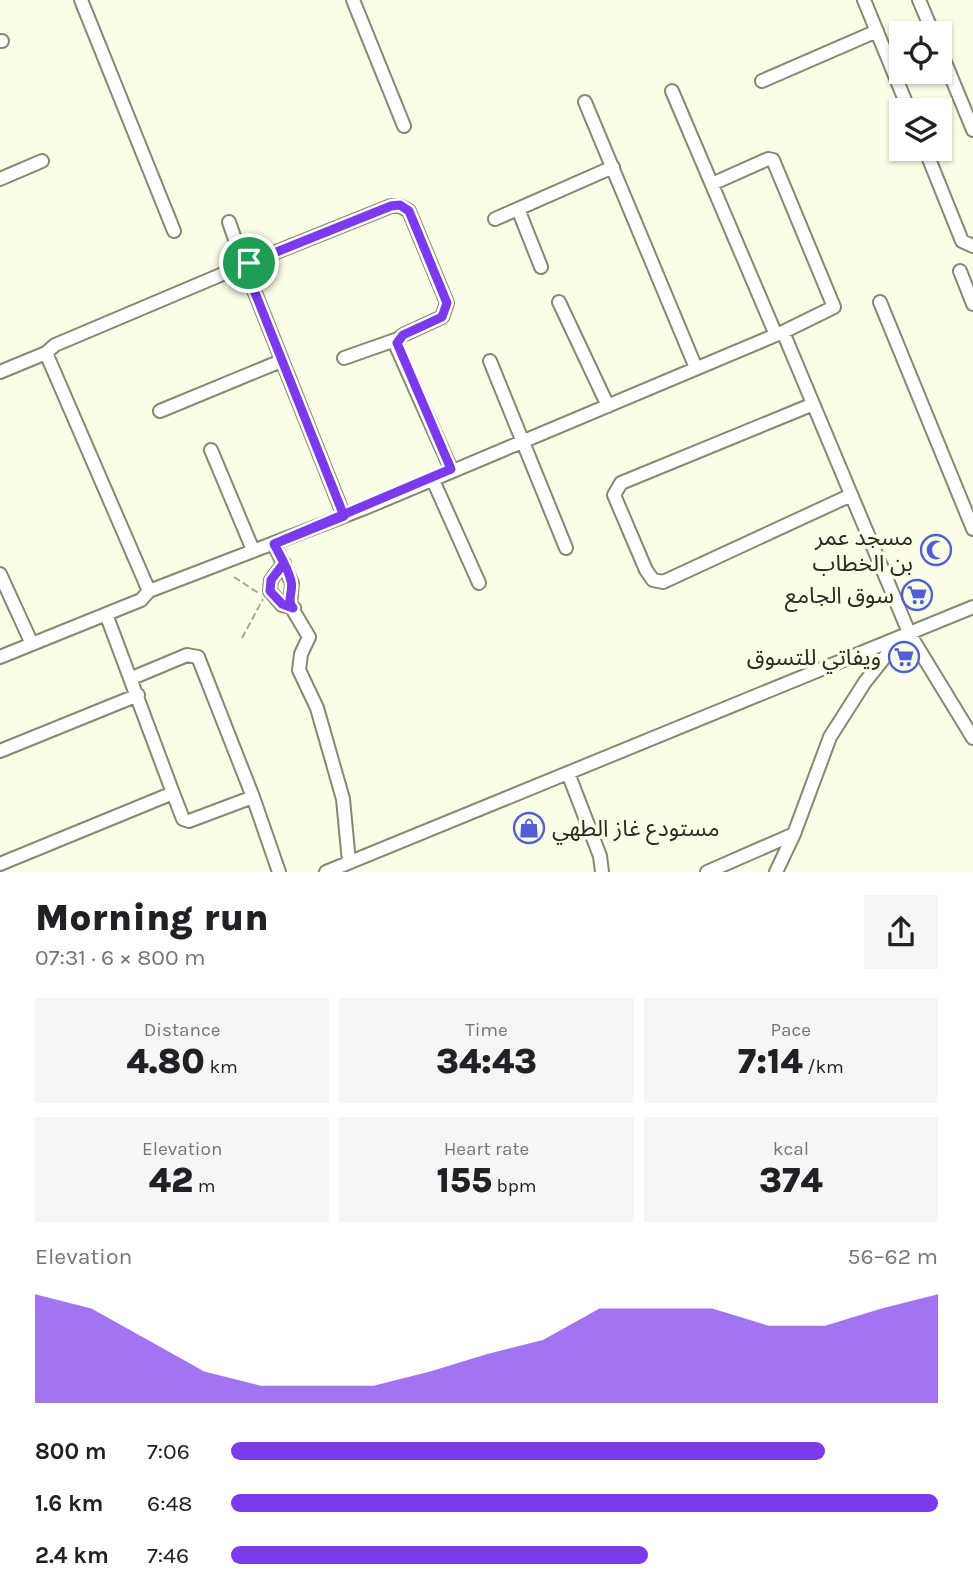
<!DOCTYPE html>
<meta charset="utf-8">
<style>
:root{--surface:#fff;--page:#f6f6f6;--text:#202124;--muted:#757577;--accent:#7c3aed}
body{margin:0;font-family:Karla,"Noto Sans Arabic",sans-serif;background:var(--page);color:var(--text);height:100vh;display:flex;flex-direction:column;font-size:26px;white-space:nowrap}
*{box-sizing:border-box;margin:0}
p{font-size:23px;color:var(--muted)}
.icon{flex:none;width:38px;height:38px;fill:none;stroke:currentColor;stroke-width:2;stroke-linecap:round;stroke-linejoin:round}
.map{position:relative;height:872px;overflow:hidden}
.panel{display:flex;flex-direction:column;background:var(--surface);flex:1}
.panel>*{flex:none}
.controls{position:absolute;left:889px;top:21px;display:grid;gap:14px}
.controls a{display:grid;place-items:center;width:63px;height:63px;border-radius:0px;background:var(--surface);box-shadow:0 2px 5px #0004;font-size:35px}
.pin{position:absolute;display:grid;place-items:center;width:60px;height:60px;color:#fff;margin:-30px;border:4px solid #fff;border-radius:50%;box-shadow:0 2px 7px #0007}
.round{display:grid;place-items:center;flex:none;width:74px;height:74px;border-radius:0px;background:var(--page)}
.headline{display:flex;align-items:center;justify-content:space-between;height:119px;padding:0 35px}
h1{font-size:38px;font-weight:800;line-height:52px}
.figures{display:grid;grid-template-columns:repeat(3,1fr);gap:10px;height:119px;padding:7px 35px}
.figures div{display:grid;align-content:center;border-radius:0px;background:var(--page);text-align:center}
.figures b{font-size:35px;font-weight:800}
.figures small{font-size:19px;font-weight:400}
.figures p{font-size:19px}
.chart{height:196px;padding:14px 35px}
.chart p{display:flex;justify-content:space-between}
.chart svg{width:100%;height:126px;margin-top:7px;fill:var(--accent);opacity:.7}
ul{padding:0 35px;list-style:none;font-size:23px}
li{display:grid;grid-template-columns:112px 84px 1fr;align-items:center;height:52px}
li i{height:18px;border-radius:9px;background:var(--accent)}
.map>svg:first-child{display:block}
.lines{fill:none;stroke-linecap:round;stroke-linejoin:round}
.minor-casing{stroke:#858872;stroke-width:16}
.path{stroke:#a4a695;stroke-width:2;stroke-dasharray:7 3.5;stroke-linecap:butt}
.minor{stroke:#fff;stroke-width:12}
.route-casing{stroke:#fff;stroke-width:14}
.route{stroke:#7c3aed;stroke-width:9}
.labels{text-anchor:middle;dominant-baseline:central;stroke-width:7;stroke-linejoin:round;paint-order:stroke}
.poi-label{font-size:23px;fill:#2a2b22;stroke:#fafee6;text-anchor:end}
</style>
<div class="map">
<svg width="973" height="872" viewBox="0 0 973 872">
<rect width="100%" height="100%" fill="#fafee6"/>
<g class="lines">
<!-- minor casing -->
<g class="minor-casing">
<path id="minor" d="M81,0L174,231
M353,0L404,126
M864,0L909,110
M919,0L933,33
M0,41H2
M940,50L973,130
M762,81L877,31
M672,91L776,335
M585,102L696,368
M925,149L962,241L973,246
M0,179L42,161
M518,209L541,267
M495,219L613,167
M960,271L973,304
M559,302L608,406
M880,302L973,529
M783,332L910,635L973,738
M344,358L398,339
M490,361L566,548
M0,372L46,353
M811,405L621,483L614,495L646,570L653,580L663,582L849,496
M160,411L281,361
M211,450L253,550
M432,478L479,583
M344,516L244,265L391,206H400L409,211L447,303L442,317L403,335L398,339L397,348L451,469
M274,544L292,583L290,605L309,637L301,654L299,670L317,708L343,799L349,862
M284,563L271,580L270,591L282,605L294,608
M0,574L32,644
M149,591L46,353L55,345L244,265L229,222
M0,657L141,600L149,591L365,508L783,332L834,307L773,160L768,159L712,184
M132,678L187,655L198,657L253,797L189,821L183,819L173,793
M0,751L138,695
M568,773L600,856L602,872
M253,797L279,872
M0,864L173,793L106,614
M326,872L973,607
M707,872L794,834
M776,872L794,834L830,737L865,682L899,639"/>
</g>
<!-- path -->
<path class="path" d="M234,577L260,594
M242,638L263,599"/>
<!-- minor -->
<use href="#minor" class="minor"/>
</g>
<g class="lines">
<!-- route casing -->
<g class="route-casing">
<path id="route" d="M249,263L244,265L344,516L274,544C280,555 288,568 291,581C294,591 286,599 293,608L282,604L270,591L271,580L284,563L274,544L451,469L397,343L403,335L442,317L447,303L409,211L400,205L391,206L249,263"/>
</g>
<!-- route -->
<use href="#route" class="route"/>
</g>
<!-- icons -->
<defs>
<g id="mosque-ring" transform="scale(1.575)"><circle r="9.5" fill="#fafee6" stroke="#505fd5" stroke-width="1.5"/><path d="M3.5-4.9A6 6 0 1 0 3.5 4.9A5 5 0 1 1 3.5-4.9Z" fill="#505fd5"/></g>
<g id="supermarket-ring" transform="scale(1.575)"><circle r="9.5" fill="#fafee6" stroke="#505fd5" stroke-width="1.5"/><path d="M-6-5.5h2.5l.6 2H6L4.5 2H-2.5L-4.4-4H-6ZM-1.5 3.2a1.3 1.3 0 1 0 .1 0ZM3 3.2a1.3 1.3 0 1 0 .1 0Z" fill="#505fd5"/></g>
<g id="shop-ring" transform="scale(1.575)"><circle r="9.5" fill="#fafee6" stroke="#505fd5" stroke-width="1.5"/><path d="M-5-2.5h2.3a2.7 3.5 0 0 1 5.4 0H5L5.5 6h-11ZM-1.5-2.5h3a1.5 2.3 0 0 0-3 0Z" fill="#505fd5"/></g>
</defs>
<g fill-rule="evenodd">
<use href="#mosque-ring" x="936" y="550"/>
<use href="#supermarket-ring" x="917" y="595"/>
<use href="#supermarket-ring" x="904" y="657"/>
<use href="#shop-ring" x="529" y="828"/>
</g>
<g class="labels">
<!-- poi labels -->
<g class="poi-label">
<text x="913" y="537">مسجد عمر<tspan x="913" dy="26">بن الخطاب</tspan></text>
<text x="894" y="595">سوق الجامع</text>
<text x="881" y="657">ويفاتي للتسوق</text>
<text x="552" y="828" text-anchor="start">مستودع غاز الطهي</text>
</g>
</g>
</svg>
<div class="controls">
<a><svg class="icon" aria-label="locate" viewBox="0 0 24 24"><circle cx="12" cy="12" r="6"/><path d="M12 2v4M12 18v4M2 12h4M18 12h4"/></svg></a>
<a><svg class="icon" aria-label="layers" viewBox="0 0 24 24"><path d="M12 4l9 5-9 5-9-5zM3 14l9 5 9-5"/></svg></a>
</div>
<div class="pin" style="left:249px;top:263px;background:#1e9e55"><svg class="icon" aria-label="arrive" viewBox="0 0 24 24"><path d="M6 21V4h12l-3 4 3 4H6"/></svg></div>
</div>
<section class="panel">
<div class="headline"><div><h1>Morning run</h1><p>07:31 · 6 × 800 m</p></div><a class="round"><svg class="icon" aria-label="share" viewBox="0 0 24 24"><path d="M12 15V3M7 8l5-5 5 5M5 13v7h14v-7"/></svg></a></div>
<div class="figures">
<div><p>Distance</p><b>4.80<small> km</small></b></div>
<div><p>Time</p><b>34:43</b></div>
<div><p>Pace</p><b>7:14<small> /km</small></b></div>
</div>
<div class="figures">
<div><p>Elevation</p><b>42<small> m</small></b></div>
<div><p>Heart rate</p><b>155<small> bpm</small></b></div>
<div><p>kcal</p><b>374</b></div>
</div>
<div class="chart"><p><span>Elevation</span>56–62 m</p>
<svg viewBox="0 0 160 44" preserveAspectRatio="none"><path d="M0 44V6L10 11L20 22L30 33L40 38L50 38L60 38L70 33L80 27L90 22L100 11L110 11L120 11L130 17L140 17L150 11L160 6V44z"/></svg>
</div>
<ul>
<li><b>800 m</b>7:06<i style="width:84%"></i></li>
<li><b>1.6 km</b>6:48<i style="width:100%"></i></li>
<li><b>2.4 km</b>7:46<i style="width:59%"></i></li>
</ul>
</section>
